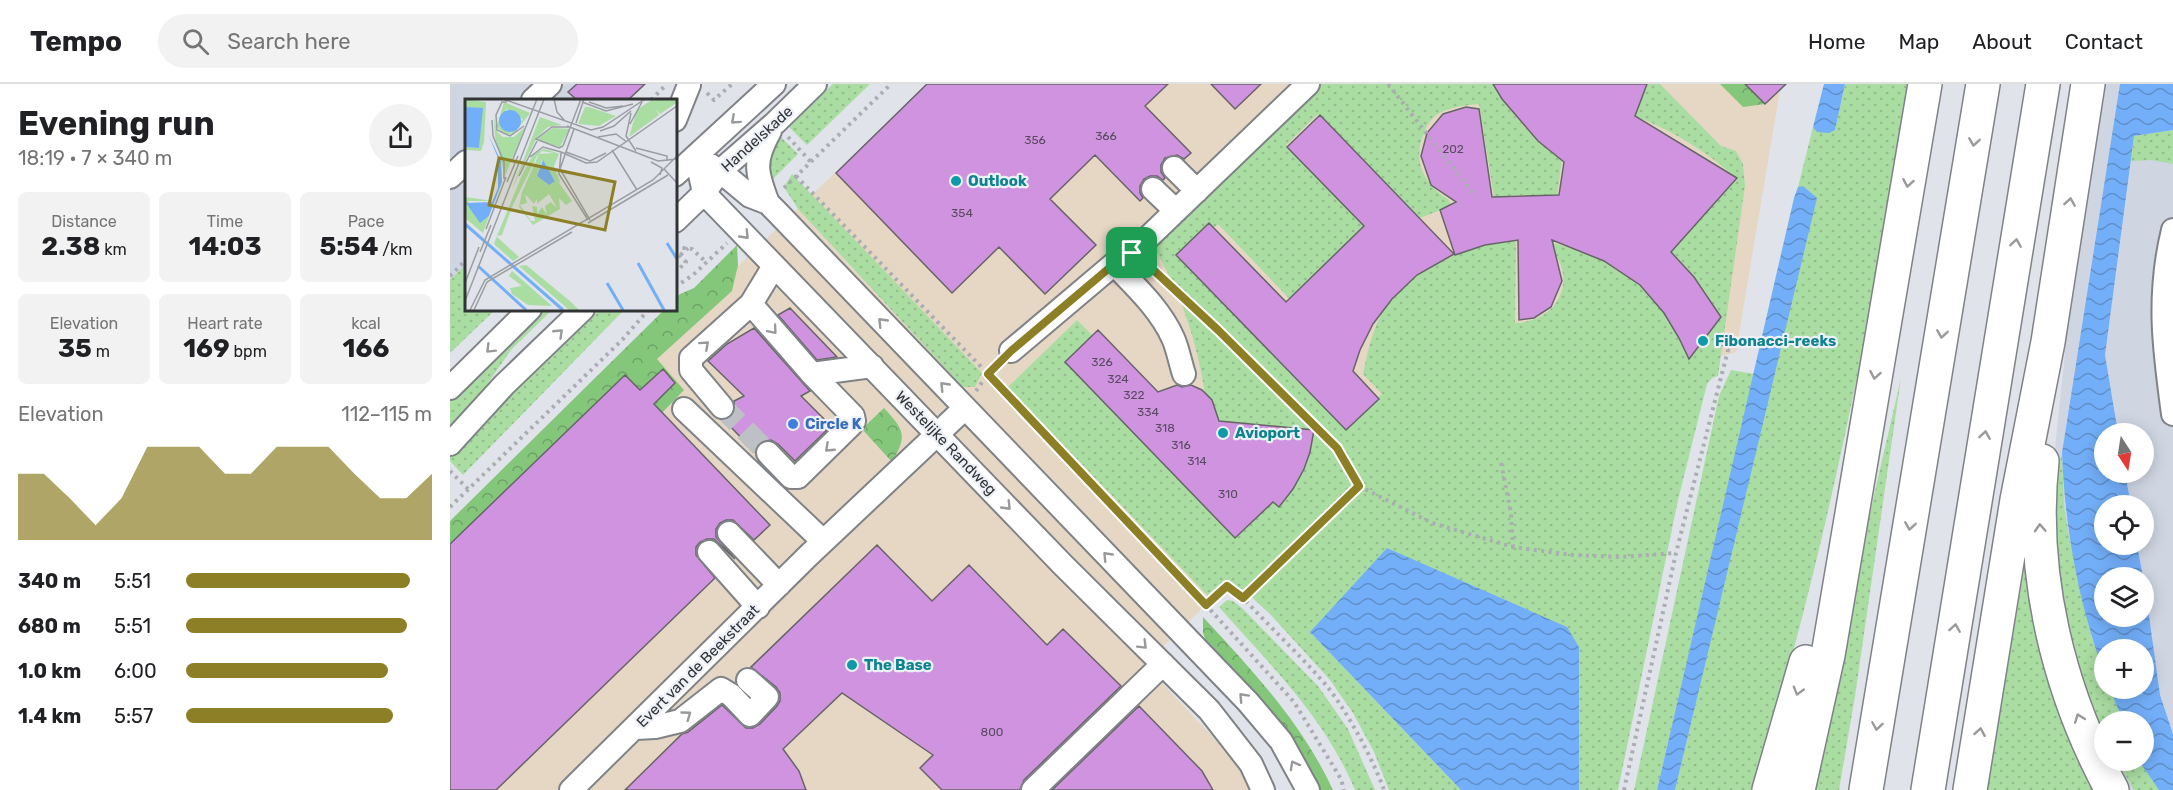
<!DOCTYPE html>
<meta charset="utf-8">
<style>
:root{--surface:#fff;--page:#f2f2f2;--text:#202124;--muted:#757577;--line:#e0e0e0;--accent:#8d7f26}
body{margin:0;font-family:Rubik,sans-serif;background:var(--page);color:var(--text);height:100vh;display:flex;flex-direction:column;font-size:22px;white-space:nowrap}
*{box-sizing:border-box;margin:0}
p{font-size:20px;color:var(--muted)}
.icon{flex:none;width:33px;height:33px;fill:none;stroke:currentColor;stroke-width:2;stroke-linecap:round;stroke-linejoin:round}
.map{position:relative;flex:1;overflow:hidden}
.panel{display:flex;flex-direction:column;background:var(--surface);width:450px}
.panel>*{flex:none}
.needle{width:39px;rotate:168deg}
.fabs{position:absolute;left:1644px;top:339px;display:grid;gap:12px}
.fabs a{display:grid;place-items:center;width:60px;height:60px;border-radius:50%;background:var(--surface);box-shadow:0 3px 15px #0003;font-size:30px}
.pin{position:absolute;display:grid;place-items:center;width:51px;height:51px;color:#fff;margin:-26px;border-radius:12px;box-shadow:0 3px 9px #0006}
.round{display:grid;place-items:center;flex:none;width:63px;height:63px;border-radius:32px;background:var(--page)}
.summary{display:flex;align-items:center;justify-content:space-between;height:102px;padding:0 18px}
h1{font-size:33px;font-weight:700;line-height:45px}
.figures{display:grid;grid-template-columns:repeat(3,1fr);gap:9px;height:102px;padding:6px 18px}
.figures div{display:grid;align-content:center;border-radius:9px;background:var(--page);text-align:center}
.figures b{font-size:26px;font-weight:700}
.figures small{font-size:16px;font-weight:400}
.figures p{font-size:16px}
.chart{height:168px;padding:12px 18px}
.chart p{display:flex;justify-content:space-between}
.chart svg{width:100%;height:108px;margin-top:6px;fill:var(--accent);opacity:.7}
ul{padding:0 18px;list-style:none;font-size:20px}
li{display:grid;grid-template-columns:96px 72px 1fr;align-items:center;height:45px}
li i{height:15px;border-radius:8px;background:var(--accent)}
header{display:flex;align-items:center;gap:36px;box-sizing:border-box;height:84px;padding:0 30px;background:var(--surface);border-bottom:2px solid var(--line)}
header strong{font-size:28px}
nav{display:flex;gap:33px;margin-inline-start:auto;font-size:21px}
.search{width:420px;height:54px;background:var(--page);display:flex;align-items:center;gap:15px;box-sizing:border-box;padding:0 21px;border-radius:33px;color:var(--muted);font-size:22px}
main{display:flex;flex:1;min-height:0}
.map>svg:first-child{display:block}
.commercial{fill:#e6d7c4}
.built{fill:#cfd6e2;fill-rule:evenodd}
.grass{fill:url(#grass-dots)}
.forest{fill:url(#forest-crowns)}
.water{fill:url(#water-waves)}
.building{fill:#cf93e0;stroke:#676468;stroke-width:1.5}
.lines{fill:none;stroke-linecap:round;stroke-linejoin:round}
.minor-tunnel{stroke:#bdc0c5;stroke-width:22;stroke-dasharray:22 11;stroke-linecap:butt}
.minor-casing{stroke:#7f8287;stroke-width:26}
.highway-casing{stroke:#7f8287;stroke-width:36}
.path{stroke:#abadb2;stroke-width:4;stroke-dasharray:3 4.5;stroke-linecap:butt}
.minor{stroke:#fff;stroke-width:22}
.highway{stroke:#fff;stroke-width:33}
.oneway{stroke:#98999a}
.route-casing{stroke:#fff;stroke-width:12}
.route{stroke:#8d7f26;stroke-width:8}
.culture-dot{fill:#0f9aa8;stroke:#edf0f6;stroke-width:2}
.shop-dot{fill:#3f7fe0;stroke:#edf0f6;stroke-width:2}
.labels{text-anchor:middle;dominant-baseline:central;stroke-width:4.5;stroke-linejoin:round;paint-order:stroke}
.number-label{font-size:12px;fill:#584b60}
.street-label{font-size:15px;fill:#313335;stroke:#edf0f6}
.culture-label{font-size:15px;font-weight:bold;fill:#0d838f;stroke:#edf0f6;text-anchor:start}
.shop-label{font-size:15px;font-weight:bold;fill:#366cbe;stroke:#edf0f6;text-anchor:start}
.inset-river{fill:none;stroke:#73aff9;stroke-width:3}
.inset-road{fill:none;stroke:#9a9da1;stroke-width:1.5}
.view{fill:#8d7f26;fill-opacity:0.15;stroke:#8d7f26;stroke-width:3}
.inset-edge{fill:none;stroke:#313335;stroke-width:3}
</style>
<header>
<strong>Tempo</strong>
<div class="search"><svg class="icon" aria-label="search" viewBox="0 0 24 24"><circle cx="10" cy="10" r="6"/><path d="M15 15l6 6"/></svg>Search here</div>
<nav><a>Home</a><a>Map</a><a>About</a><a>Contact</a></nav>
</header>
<main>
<section class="panel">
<div class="summary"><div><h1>Evening run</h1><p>18:19 · 7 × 340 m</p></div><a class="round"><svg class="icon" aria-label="share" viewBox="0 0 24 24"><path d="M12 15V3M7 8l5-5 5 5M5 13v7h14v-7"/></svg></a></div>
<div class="figures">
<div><p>Distance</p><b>2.38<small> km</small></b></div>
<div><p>Time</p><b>14:03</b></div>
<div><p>Pace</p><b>5:54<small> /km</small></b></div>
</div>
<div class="figures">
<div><p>Elevation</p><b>35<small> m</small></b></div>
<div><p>Heart rate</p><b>169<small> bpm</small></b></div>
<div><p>kcal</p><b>166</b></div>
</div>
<div class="chart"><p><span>Elevation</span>112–115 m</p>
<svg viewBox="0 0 160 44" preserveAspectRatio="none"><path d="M0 44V17L10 17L20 27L30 38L40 27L50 6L60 6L70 6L80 17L90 17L100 6L110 6L120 6L130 17L140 27L150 27L160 17V44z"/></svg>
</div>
<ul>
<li><b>340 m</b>5:51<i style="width:91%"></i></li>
<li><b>680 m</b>5:51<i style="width:90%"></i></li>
<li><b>1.0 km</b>6:00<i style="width:82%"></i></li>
<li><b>1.4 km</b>5:57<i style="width:84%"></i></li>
</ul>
</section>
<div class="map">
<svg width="1723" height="706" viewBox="0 0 1723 706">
<defs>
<pattern id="grass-dots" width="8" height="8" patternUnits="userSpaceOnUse" patternTransform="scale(1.5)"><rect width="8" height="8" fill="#aadda2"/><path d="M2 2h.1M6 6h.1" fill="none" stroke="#93be8c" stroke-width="1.8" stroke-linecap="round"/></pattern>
<pattern id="forest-crowns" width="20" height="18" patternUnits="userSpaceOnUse" patternTransform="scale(1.5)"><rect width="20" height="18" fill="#84c77b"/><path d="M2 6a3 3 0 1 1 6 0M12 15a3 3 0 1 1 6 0" fill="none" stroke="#6da266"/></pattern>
<pattern id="water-waves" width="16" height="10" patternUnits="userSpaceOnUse" patternTransform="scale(1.5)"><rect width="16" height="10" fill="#73aff9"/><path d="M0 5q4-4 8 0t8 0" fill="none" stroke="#5f8fca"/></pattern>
</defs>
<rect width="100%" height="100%" fill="#e0e3e9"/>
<!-- commercial -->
<path class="commercial" d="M477,0H1331L1286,268L900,378L695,581L796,688L802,706H0V460Z"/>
<!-- built -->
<path class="built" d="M0,0H195L178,16H16V180L0,196Z
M1652,0H1723V706H1678L1662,677L1694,676V638H1654V662L1620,570L1598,432L1627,153ZM1654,350H1694V388H1654ZM1654,422H1694V460H1654ZM1654,494H1694V532H1654ZM1654,566H1694V604H1654Z"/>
<!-- grass -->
<path class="grass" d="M383,0H420L357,61L339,43Z
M869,0H1044C1060,30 1083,56 1112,75L1107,113L1069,111L1044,113L1029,20C1016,21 1000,23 988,30C981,34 977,42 974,49C962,78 974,100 999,116L1001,122L970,134L868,30L836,61L931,158L855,231L768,140L742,165L906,335L932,310L913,290C917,271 921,251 930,233C933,226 939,220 944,214C975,177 1019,162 1066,156L1065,239C1113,237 1130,189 1094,157C1170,174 1205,203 1240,273L1271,233C1255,205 1237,181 1213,160L1236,151L1286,94C1256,67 1223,47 1185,32L1196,0H1210L1271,62L1286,67L1293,80L1295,102L1268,292L1262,294L1257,300L1228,416L1168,706H1129V564L860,548L1011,706H939L924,668L903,629L880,596L820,530L794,506L778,501L771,502L760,514L558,303L627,236L711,320L757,324C750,267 733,211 703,162Z
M1395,0H1462C1436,147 1409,294 1375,440C1354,529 1331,619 1301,706H1225L1252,592L1353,103H1348L1363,43L1367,48L1385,46Z
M1723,46V80L1701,76L1681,77L1684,52Z
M330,52L348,70L320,98L319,72Z
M342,90L532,289L525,303H513L348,125L334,103Z
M16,180V225H46L0,269V196Z
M93,225H103L61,266L0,353V315Z
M151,225H175L13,391L0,377V371Z
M1281,286L1304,290L1207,706H1184L1269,312Z
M1451,294L1405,612L1389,706H1356Z
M1612,369L1614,422L1618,446L1627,494L1640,548L1654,589V604L1660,605L1673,637L1654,638V650L1625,575L1612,525L1607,487L1604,401Z
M1579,456L1653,706H1537Z
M777,516L783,517L792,524L868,602L898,645L925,706H905C874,632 821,582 769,523Z
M1667,677H1689L1709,706H1684Z"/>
<!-- forest -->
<path class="forest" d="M1270,0H1301L1298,3L1315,20L1293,23Z
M287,161L288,181L282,207L207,275L234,306L210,331L0,460V437L215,225H225V215L230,210L244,204Z
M434,324C454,346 458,351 442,378L412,345Z
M753,533C803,587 852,639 883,706H869L812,617L755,555L753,548Z"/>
<!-- water -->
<path class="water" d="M1374,0H1395L1385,46L1379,49L1367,48L1363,43Z
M1670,0H1723V46L1684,52L1655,271L1668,349L1654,350V388L1675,389L1681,421L1654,422V460L1687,461L1693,493L1654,494V532H1694V496L1710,611L1723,650V706H1709L1689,677L1694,676V638L1673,637L1660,605L1694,604V566H1654V589C1628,517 1615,445 1612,369Z
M1353,102L1367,114L1225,706H1207L1344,114L1348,103Z
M937,464L1117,543L1129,563V706H1011L860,548Z"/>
<!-- building -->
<path class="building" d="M127,0H195L178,16H127L118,8Z
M477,0H718L695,22L741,69L734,75L727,71L715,74L711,81V88L715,94L713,96L707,92H700L694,95L690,102V109L693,114L690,117L645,71L600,115L646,161L595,210L549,163L502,209L386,89Z
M761,0H811L785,25Z
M1043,0H1197L1185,32L1287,94L1221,168L1244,193L1271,233L1239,275L1229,254L1214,229L1190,201L1154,177L1102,156L1112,197L1101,223L1084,234L1069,236L1068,156L1035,161L1005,171L990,126L1006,118L981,101L971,72L977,49L993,30L1016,23L1029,25L1042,113L1109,111L1114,78L1088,57L1052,15Z
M1295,0H1336L1315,20Z
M870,31L1004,170L967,191L942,215L923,240L910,266L903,287L929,315L896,346L726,171L759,139L836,218L914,142L837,63Z
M340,224L387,273L367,276L328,231Z
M304,244L360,307L351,312L381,342L345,377L328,360L321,356L309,359L305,368L274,336L280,334L284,328V317L294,312L258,277L277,260Z
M648,246L708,308L727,301L732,303L741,301L752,306L762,316L769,337L864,346L860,368L854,385L843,405L829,423L823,418L785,454L615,278Z
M213,285L225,299L204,320L320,441L304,456L283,436H276L270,439L266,445V453L285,475L264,455H257L250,458L246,463V471L265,494L46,706H0V460L175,291L190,306Z
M427,461L482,517L519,481L597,561L613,545L671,602L574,696L570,706H492L470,684L483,671L392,609L333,665L349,687L356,706H175L232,650L238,648L272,621L296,644H303L310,640L327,622L330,617V609L326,603L301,583Z
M689,622L752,687L763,706H602Z"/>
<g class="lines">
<!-- minor-tunnel -->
<path class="minor-tunnel" d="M272,323L318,369"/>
<!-- minor casing -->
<g class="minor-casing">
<path id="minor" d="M83,16L100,0
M225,36L239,1
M246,72L270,87L300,112L318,119L326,127L798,618L831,657L858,706
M246,72L254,109L613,481L759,626L801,680L813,706
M724,84L747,107
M225,91L324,0
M0,93L16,78
M703,105L726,127
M318,119C306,88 303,77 320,47
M225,137L254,109L270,87L325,39L365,0
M1723,146C1707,212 1714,264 1723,330
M664,180C686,203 710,225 723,254C728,265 730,278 734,290
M324,182L301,220L362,290L422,282
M561,267L664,180L682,169L858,0
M0,304L80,225
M272,323L241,286V274L301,220
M234,325L373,457
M0,360L54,301L133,225
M318,369L341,393H348L401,341L404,337L403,332L362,290
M279,449L329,501
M259,468L308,523
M186,644L205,643L230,637L271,605L281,611L300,631L317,613L298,596
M121,706L359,471L515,324
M583,706L713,580"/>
</g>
<!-- highway casing -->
<g class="highway-casing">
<path id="highway" d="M1592,377C1580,490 1608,606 1662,706
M1319,706L1356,578
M1348,706L1378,571L1475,0
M1416,706L1533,0
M1478,706L1593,0
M1520,706L1567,416L1598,258L1638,0"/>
</g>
<!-- path -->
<path class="path" d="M938,0L1026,113
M257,9L264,16L282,0
M201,16L214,3
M338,53L361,78
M346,92L538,290L756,521L844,618L891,695L894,706
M334,104L441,0
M225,163L242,165L257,179
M225,176L238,164
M697,181L768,246L887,364L909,402L982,439L1063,463L1123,471L1169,473L1226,469
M225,189L236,178L229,171
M0,192L16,176
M225,203L243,191L277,159
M526,307L538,290L548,280
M1051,379L1061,429L1063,463
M0,387L19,406
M0,423L173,255L199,225
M793,514L909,402
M756,521L777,502L793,514C820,543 850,571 876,601C897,627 923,675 934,706
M1174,706L1226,469L1278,266L1270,257"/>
<!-- minor -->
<use href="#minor" class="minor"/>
<!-- highway -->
<use href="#highway" class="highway"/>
</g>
<!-- one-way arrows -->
<defs><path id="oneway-chevron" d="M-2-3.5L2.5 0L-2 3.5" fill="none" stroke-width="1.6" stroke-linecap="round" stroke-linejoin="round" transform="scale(1.5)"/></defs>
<g class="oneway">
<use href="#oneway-chevron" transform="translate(285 36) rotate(138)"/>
<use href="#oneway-chevron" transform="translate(1524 58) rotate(99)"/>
<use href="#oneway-chevron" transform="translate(1458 99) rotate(100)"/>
<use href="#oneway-chevron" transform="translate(1620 118) rotate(-81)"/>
<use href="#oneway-chevron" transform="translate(295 151) rotate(46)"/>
<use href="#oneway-chevron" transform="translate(1566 159) rotate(-81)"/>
<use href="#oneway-chevron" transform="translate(432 238) rotate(-134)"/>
<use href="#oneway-chevron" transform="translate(323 246) rotate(50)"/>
<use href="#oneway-chevron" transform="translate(109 249) rotate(-44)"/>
<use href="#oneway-chevron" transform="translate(1492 250) rotate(99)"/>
<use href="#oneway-chevron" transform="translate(255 261) rotate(-42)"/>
<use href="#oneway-chevron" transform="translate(40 265) rotate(135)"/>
<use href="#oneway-chevron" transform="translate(1425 291) rotate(100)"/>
<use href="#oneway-chevron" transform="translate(494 302) rotate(-134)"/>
<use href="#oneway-chevron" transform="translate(1535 351) rotate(-81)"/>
<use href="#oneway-chevron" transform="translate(379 364) rotate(137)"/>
<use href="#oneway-chevron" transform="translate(557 422) rotate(46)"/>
<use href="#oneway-chevron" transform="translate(1460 442) rotate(99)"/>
<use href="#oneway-chevron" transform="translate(1590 444) rotate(-93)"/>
<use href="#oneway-chevron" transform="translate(657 472) rotate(-134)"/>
<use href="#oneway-chevron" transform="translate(1505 544) rotate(-81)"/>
<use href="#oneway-chevron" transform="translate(693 561) rotate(45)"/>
<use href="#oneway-chevron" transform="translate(1348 607) rotate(106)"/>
<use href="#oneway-chevron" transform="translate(793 613) rotate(-133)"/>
<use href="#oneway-chevron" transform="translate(237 631) rotate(-36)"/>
<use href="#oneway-chevron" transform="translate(1629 634) rotate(-110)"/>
<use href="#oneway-chevron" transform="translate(1427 642) rotate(99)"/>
<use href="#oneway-chevron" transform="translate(1530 648) rotate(-80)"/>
<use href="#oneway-chevron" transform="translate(844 681) rotate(-119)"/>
</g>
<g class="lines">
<!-- route casing -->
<g class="route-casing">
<path id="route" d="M682,169L697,180L768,246L887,364L909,402L793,514L777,502L756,521L538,290L561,267L664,180Z"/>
</g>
<!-- route -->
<use href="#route" class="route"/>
</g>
<!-- markers -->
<g class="culture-dot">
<circle cx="506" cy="97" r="6"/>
<circle cx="1253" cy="257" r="6"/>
<circle cx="773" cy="349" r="6"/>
<circle cx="402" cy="581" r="6"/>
</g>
<circle class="shop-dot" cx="343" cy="340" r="6"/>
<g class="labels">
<!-- number labels -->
<g class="number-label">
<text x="656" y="52">366</text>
<text x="585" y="56">356</text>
<text x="1003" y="65">202</text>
<text x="512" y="129">354</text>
<text x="652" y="278">326</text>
<text x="668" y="295">324</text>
<text x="684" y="311">322</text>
<text x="698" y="328">334</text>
<text x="715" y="344">318</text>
<text x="731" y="361">316</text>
<text x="747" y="377">314</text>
<text x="778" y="410">310</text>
<text x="542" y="648">800</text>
</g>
<!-- street labels -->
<g class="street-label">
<text transform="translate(307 55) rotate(-42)">Handelskade</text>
<text transform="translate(496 359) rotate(46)">Westelijke Randweg</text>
<text transform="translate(248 582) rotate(-45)">Evert van de Beekstraat</text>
</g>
<!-- culture labels -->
<g class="culture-label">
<text x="518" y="97">Outlook</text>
<text x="1265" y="257">Fibonacci-reeks</text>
<text x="785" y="349">Avioport</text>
<text x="414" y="581">The Base</text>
</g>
<!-- shop labels -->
<g class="shop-label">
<text x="355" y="340">Circle K</text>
</g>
</g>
<!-- overview -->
<g transform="translate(15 15)">
<rect width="212" height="212" fill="#e0e3e9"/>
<path d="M0,0L21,3L19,43L16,52L1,51L0,64V48L14,49L15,34L0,8ZM39,3L65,14L48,36L37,34L32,27ZM41,10L58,20L46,34L35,28ZM120,8H124L151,17L134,27L113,25ZM29,18L32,33L38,38H49L60,28L40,77L30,38ZM75,18L97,26L83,28L72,38L47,90ZM88,29L104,30L95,48L74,42V38ZM78,50L84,51L94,55L89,67L96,85L92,81L107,102L101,106L94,99L95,110L68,126L54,108L57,93L74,55L89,54L77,52L72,57L47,108L37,136L32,137L57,76L68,56ZM77,61L90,81L84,86L72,77ZM60,95L69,105L72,100V105L84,95L92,109L86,103L80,107L82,116L77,108L72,115V108L67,107L70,122H66L55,106L62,104ZM0,98L28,102H3L16,123L24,117L18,134L0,119ZM32,137V138L54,158L48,162L29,145ZM61,166L106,203L114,211H104L54,167ZM47,172L87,207L63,206L47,195L45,189L57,187L44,177Z" fill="#aadda2" fill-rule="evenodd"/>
<path d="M188,0H211V4L195,15L191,10L194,16L164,38L172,11Z" fill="#aadda2"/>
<path d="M0,8L18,9L14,49L0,48ZM34 22a11 11 0 1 1 22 0a11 11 0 1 1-22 0ZM23,35L36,62L37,83L24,117L15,124L1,104L27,103L33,89V59ZM78,61L90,82L84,86L72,77Z" fill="#73aff9"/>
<path class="inset-river" d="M0,125L98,211M202,144L212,160M173,164L199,211M13,167L61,211M142,184L158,211"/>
<path class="inset-road" d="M38,0L126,31L138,28L180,0M89,0L92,13L100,22M42,3H37L31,16L32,31L45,37L59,27M117,3L141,12L168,5M124,3L141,9L158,7M166,14L161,37L171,52M27,21L28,37L39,63V80M111,24L119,0M165,25L177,3M102,27L193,62L212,60M109,30L95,70L125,121M135,32L149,27L166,12M133,38L151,35L162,43M98,47L116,0M98,47L94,49L71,40L87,28H105M171,49L202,57V62M147,51L172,91M96,53L121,64L132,63L212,7M101,53L125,62L141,54M96,54L94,75L123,121M65,58L78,48L96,53M48,60L72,0M186,63L197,69L195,76M199,70L212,84M54,77L72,42M42,83L53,57M123,124L203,76M21,130L41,78M15,153L26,126M0,184L14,148M0,202L79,0M5,211L20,181L188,81L212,57M9,211L22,183L107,133"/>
<path class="view" d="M34,59L150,83L140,131L24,106Z"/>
<rect width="212" height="212" class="inset-edge"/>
</g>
</svg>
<div class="fabs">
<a><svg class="needle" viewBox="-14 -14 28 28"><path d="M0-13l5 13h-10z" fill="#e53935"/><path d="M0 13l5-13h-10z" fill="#757577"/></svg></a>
<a><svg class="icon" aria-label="locate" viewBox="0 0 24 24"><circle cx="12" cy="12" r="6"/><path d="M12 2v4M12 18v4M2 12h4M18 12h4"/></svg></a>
<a><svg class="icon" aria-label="layers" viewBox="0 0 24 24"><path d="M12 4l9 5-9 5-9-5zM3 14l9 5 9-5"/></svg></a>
<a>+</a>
<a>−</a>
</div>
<div class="pin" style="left:682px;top:169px;background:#1e9e55"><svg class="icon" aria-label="arrive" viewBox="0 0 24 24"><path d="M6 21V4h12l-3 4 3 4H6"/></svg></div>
</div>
</main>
